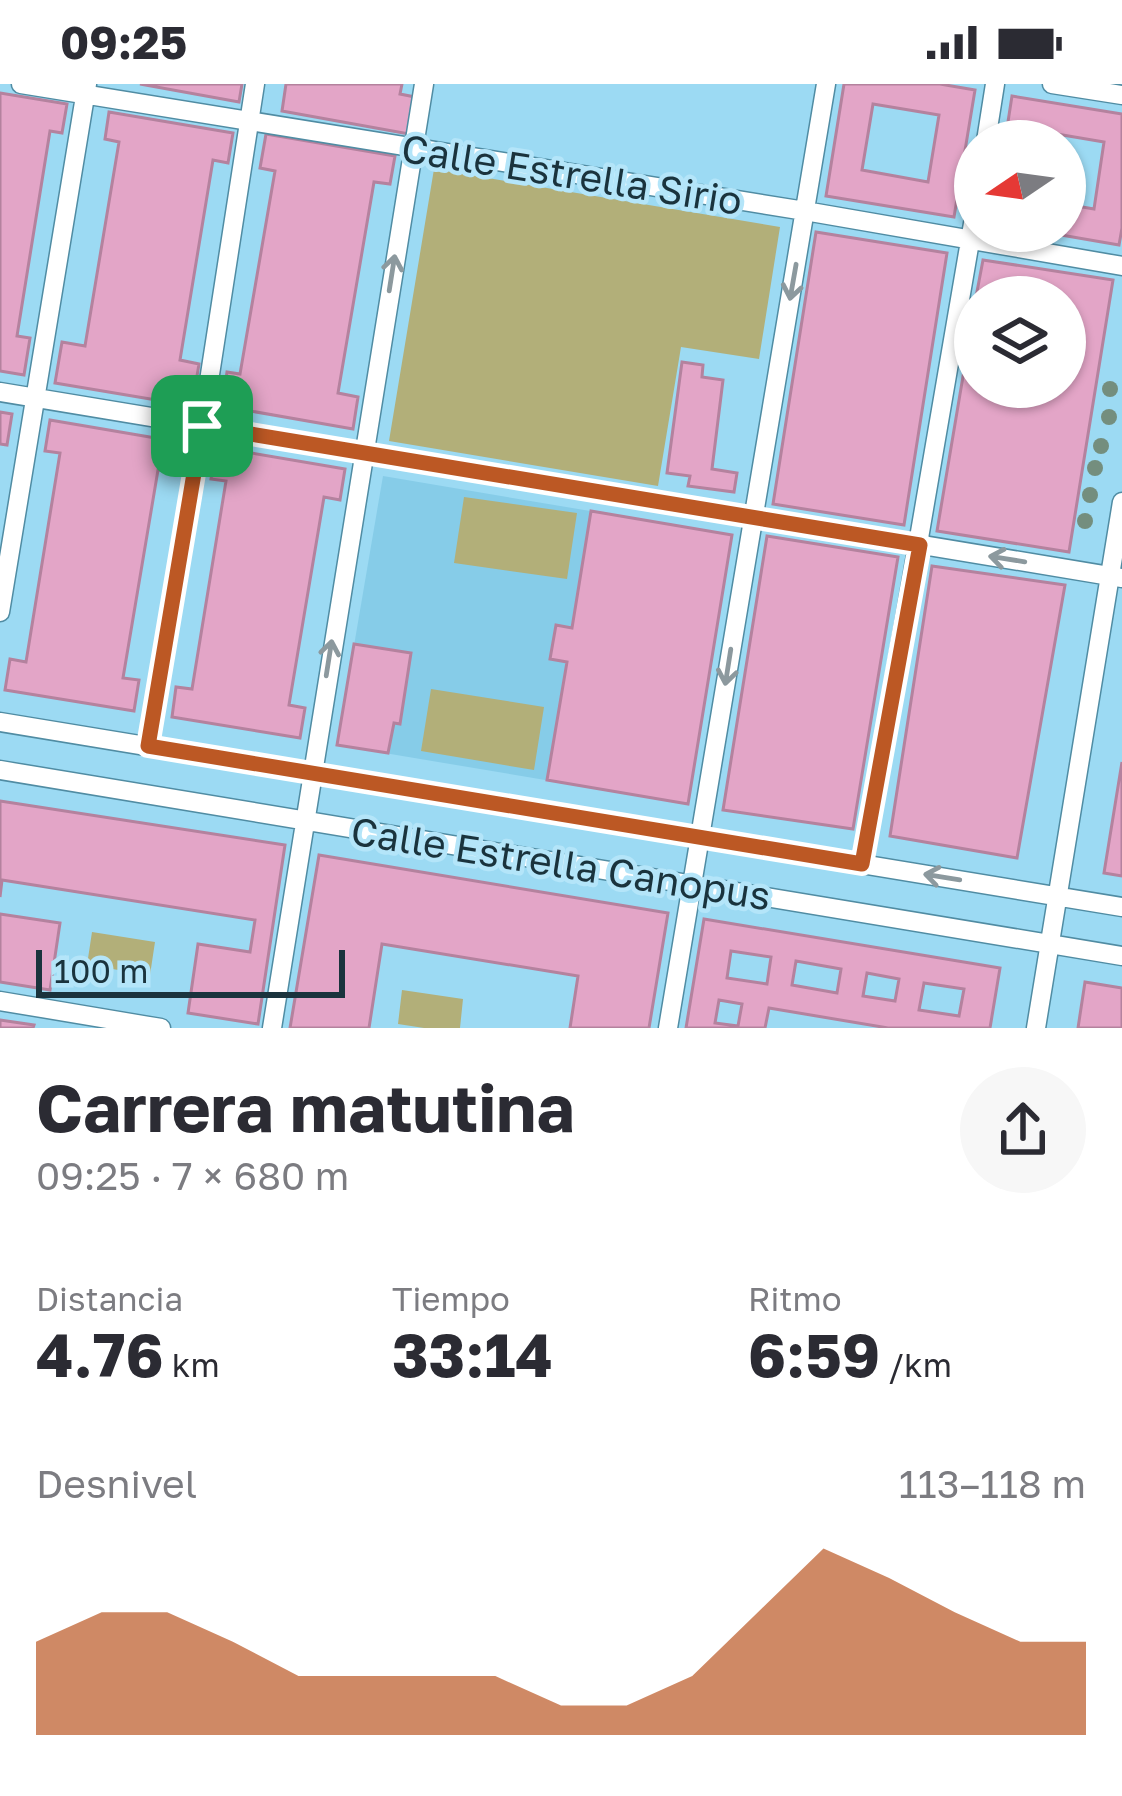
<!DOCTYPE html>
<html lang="es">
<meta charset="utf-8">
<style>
:root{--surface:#fff;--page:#f7f7f7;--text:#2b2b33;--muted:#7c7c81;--accent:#bc5824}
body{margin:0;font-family:"Golos Text",sans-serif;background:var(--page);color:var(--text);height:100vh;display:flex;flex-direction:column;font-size:45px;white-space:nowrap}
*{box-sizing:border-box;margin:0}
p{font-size:39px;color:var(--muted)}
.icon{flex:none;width:66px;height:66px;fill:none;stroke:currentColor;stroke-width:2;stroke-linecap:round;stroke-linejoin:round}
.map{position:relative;height:944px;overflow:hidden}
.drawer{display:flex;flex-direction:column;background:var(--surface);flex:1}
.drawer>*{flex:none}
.needle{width:78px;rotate:257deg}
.controls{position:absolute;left:954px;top:36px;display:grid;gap:24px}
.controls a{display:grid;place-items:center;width:132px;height:132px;border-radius:50%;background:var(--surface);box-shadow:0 3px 9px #0004;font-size:60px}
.scale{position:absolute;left:36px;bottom:30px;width:309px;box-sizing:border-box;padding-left:12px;border:6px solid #1a333d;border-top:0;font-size:33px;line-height:42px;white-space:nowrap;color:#1a333d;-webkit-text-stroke:9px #b4e5f9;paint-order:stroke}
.pin{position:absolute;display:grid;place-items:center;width:102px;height:102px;color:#fff;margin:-51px;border-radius:24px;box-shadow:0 6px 18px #0006}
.round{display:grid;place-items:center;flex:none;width:126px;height:126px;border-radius:63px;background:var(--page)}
.overview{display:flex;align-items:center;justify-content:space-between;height:204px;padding:0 36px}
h1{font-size:66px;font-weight:700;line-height:90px}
.metrics{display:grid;grid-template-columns:repeat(3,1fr);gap:18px;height:204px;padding:12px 36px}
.metrics div{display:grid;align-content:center}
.metrics b{font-size:60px;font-weight:700}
.metrics small{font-size:33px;font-weight:400}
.metrics p{font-size:33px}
.chart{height:336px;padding:24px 36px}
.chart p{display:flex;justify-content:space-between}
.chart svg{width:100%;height:216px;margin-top:12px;fill:var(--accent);opacity:.7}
.status{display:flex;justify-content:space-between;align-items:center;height:84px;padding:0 60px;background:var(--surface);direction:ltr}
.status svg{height:33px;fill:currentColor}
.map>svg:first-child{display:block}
.built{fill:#86cce8}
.green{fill:#b2af79}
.building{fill:#e3a5c7;stroke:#b4829e;stroke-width:3;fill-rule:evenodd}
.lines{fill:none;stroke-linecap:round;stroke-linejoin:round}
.street-casing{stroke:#508ca3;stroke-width:21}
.street{stroke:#fff;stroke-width:18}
.tree{fill:#748e7e}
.oneway{stroke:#8c999e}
.route-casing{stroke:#fff;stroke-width:24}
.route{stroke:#bc5824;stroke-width:15}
.labels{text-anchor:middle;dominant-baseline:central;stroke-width:9;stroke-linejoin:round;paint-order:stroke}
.street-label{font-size:39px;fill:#1a333d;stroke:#b4e5f9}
</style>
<div class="status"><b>09:25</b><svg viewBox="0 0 49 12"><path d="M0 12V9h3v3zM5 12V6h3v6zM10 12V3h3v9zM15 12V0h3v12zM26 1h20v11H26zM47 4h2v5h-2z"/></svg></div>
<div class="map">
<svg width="1122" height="944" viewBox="0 0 1122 944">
<rect width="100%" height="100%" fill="#9cdaf3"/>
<!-- built -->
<path class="built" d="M383,392L732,451L688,720L337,661Z"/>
<!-- green -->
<path class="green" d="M434,85L780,143L759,275L681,263L658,402L389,357Z
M464,413L577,429L567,495L454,479Z
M431,605L544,623L534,686L421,667Z
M92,848L155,858L150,891L87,881Z
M402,906L463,915L460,944H424L398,940Z"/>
<!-- building -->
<path class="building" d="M140,0H242L239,18Z
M286,0H402L400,10L415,13L409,50L282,27Z
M844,0H940L975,6L954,133L826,112ZM873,20L939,31L928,98L862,86Z
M0,9L67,20L62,49L50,47L17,252L30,254L24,291L0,287Z
M1012,12L1122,30V144L1119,161L1038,147H1065V120L1094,125L1104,58L1039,47L1037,57H1005Z
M109,28L233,49L228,79L213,76L180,276L199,280L192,322L55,299L62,258L85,262L119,58L105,55Z
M266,50L395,72L390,100L374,98L338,309L358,313L353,345L222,322L227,288L240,290L275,87L260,84Z
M816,148L947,169L904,441L773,420Z
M983,176L1113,196L1069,468L937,447L975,221V303H1065V213H976Z
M682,278L703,281L702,293L723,296L712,385L737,389L734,408L688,402L690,392L667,389Z
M0,328L12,330L7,361L0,360Z
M50,336L179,358L173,388L158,386L123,594L139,596L134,627L5,606L10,575L26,578L60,369L45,367Z
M216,363L345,385L340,416L324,413L289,621L305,624L300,654L172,633L176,603L192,605L226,397L211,395Z
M591,427L732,451L688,720L547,696L567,578L550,575L556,541L572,544Z
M767,452L898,473L853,745L723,726Z
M932,482L1065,501L1017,774L890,752Z
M354,560L411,569L400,640L394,639L388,669L337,661Z
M1122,678V792L1104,789Z
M0,717L285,761L258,940L188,929L198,860L250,868L255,836L2,796L0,813Z
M319,771L668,829L649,944H570L578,892L382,860L369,944H290Z
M0,830L60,839L50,906L0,898Z
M704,835L1000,884L990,944H888L769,924L765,944H686ZM731,867L771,873L767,900L727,894ZM796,877L841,885L837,909L792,901ZM867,889L899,895L895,917L863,912ZM924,899L964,905L959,932L919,926ZM719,916L742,920L738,942L715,939Z
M1085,898L1122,904V944H1078Z
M0,936L34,941L33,944H0Z"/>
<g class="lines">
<!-- street casing -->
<g class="street-casing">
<path id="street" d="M21,0L805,127L1122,182
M1052,0L1122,11
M986,57L995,0
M0,308L1122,494
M0,528L87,0
M0,638L1122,823
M148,662L202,342L255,0
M0,686L1122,872
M863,780L975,128
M0,917L161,944
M272,944L424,0
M668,944L826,0
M1036,944L1122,418"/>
</g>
<!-- street -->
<use href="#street" class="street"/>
</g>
<!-- trees -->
<g class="tree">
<circle cx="1110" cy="305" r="8"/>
<circle cx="1109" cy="333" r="8"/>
<circle cx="1101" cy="362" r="8"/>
<circle cx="1095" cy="384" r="8"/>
<circle cx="1090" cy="411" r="8"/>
<circle cx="1085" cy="437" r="8"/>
</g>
<!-- one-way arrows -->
<defs><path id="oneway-shaft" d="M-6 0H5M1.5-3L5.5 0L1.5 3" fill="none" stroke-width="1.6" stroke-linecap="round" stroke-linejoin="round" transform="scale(3)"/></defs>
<g class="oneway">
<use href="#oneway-shaft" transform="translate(392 189) rotate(-81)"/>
<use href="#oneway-shaft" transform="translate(793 198) rotate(100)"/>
<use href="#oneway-shaft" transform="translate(1007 475) rotate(-171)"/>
<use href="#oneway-shaft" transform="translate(329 574) rotate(-81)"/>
<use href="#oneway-shaft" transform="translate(728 583) rotate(99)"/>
<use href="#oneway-shaft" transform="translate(942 793) rotate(-171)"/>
</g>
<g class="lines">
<!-- route casing -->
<g class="route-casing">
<path id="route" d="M202,342L920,461L862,780L148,662Z"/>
</g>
<!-- route -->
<use href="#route" class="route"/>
</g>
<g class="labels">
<!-- street labels -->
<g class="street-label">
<text transform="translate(572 90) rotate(9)">Calle Estrella Sirio</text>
<text transform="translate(561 779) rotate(9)">Calle Estrella Canopus</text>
</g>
</g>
</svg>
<div class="controls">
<a><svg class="needle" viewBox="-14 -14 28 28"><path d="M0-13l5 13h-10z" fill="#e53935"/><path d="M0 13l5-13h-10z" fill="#7c7c81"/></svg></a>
<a><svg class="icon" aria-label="layers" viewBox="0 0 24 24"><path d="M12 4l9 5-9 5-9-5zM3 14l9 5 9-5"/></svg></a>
</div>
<div class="scale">100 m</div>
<div class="pin" style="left:202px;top:342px;background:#1e9e55"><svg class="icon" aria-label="arrive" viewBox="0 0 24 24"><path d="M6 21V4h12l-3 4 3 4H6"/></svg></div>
</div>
<section class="drawer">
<div class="overview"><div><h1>Carrera matutina</h1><p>09:25 · 7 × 680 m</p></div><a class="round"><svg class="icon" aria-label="share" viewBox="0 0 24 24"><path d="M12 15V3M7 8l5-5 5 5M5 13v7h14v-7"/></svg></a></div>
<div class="metrics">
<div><p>Distancia</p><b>4.76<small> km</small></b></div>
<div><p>Tiempo</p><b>33:14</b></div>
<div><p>Ritmo</p><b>6:59<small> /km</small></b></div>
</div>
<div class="chart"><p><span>Desnivel</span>113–118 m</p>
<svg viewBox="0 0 160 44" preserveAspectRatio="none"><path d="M0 44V25L10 19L20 19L30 25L40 32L50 32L60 32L70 32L80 38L90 38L100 32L110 19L120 6L130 12L140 19L150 25L160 25V44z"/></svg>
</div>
</section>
